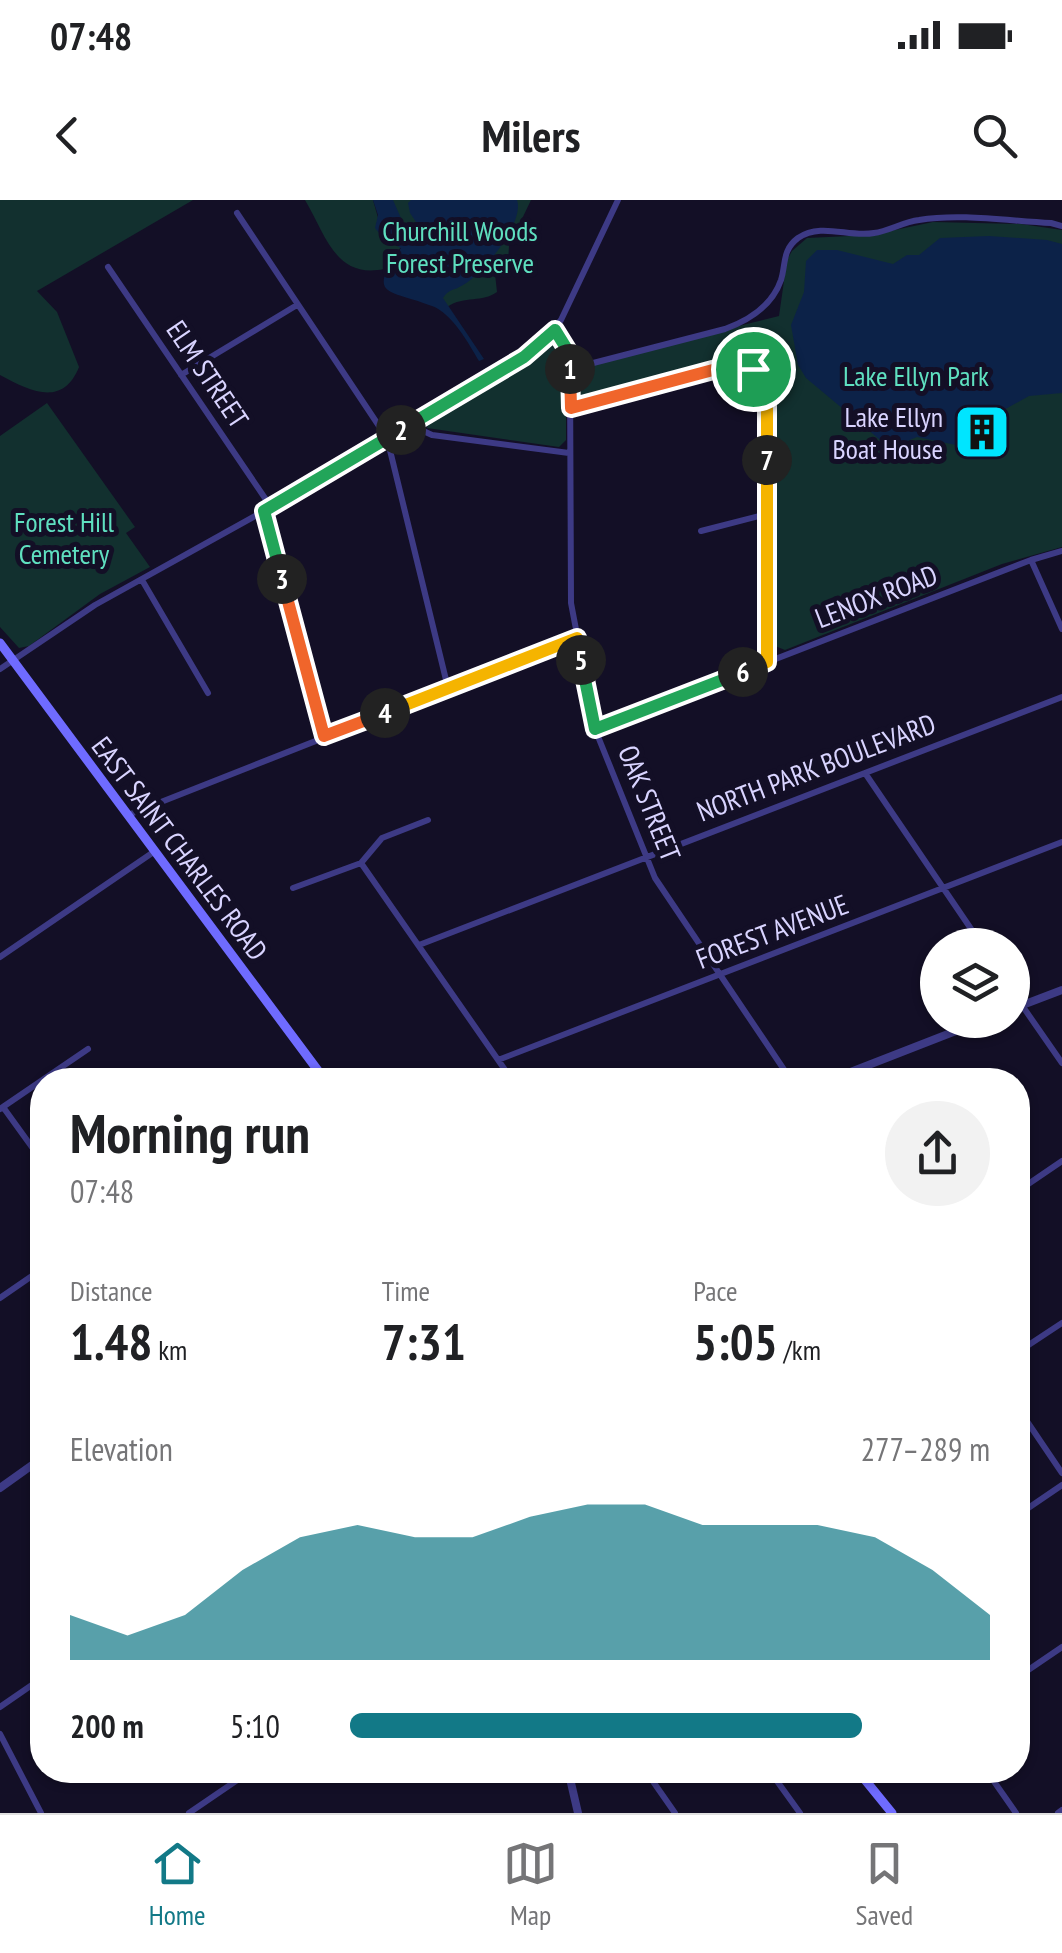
<!DOCTYPE html>
<meta charset="utf-8">
<style>
:root{--surface:#fff;--page:#f2f2f2;--text:#202124;--muted:#757577;--line:#e0e0e0;--accent:#127987}
body{margin:0;font-family:"PT Sans Narrow",sans-serif;background:var(--page);color:var(--text);height:100vh;display:flex;flex-direction:column;font-size:38px;white-space:nowrap}
*{box-sizing:border-box;margin:0}
p{font-size:32px;color:var(--muted)}
.icon{flex:none;width:55px;height:55px;fill:none;stroke:currentColor;stroke-width:2;stroke-linecap:round;stroke-linejoin:round}
.map{position:relative;flex:1;overflow:hidden}
.sheet{position:absolute;left:30px;top:868px;width:1000px;height:715px;display:flex;flex-direction:column;background:var(--surface);border-radius:40px;box-shadow:0 2px 8px #0004}
.sheet>*{flex:none}
.buttons{position:absolute;left:920px;top:728px;display:grid;gap:20px}
.buttons a{display:grid;place-items:center;width:110px;height:110px;border-radius:50%;background:var(--surface);box-shadow:0 2px 8px #0004;font-size:50px}
.pin{position:absolute;display:grid;place-items:center;width:85px;height:85px;color:#fff;margin:-42px;border:5px solid #fff;border-radius:50%;box-shadow:0 2px 10px #0007}
.km{position:absolute;width:50px;height:50px;margin:-25px;border-radius:50%;background:#222;color:#fff;font-size:28px;line-height:50px;text-align:center}
.round{display:grid;place-items:center;flex:none;width:105px;height:105px;border-radius:52px;background:var(--page)}
.summary{display:flex;align-items:center;justify-content:space-between;height:170px;padding:0 40px}
h1{font-size:55px;font-weight:800;line-height:75px}
.stats{display:grid;grid-template-columns:repeat(3,1fr);gap:15px;height:170px;padding:10px 40px}
.stats div{display:grid;align-content:center}
.stats b{font-size:50px;font-weight:800}
.stats small{font-size:28px;font-weight:400}
.stats p{font-size:28px}
.chart{height:280px;padding:20px 40px}
.chart p{display:flex;justify-content:space-between}
.chart svg{width:100%;height:180px;margin-top:10px;fill:var(--accent);opacity:.7}
ul{padding:0 40px;list-style:none;font-size:32px}
li{display:grid;grid-template-columns:160px 120px 1fr;align-items:center;height:75px}
li i{height:25px;border-radius:12px;background:var(--accent)}
.status{display:flex;justify-content:space-between;align-items:center;height:70px;padding:0 50px;background:var(--surface);direction:ltr}
.status svg{height:28px;fill:currentColor}
header{display:flex;justify-content:space-between;align-items:center;height:130px;padding:0 40px;background:var(--surface);font-size:45px;font-weight:800}
.menu{display:flex;justify-content:space-around;align-items:center;height:140px;border-top:2px solid var(--line);background:var(--surface);font-size:28px;color:var(--muted)}
.menu a{display:grid;justify-items:center;gap:5px}
.menu .on{color:var(--accent)}
.map>svg:first-child{display:block}
.green{fill:#12302f}
.water{fill:#0c2248}
.lines{fill:none;stroke-linecap:round;stroke-linejoin:round}
.minor{stroke:#3d3a85;stroke-width:6}
.tertiary{stroke:#3d3a85;stroke-width:8}
.secondary{stroke:#6f6bff;stroke-width:9}
.split-1-casing{stroke:#fff;stroke-width:20}
.split-2-casing{stroke:#fff;stroke-width:20}
.split-3-casing{stroke:#fff;stroke-width:20}
.split-4-casing{stroke:#fff;stroke-width:20}
.split-5-casing{stroke:#fff;stroke-width:20}
.split-6-casing{stroke:#fff;stroke-width:20}
.split-7-casing{stroke:#fff;stroke-width:20}
.split-8-casing{stroke:#fff;stroke-width:20}
.split-1{stroke:#f0652b;stroke-width:12}
.split-2{stroke:#22a559;stroke-width:12}
.split-3{stroke:#22a559;stroke-width:12}
.split-4{stroke:#f0652b;stroke-width:12}
.split-5{stroke:#f5b400;stroke-width:12}
.split-6{stroke:#22a559;stroke-width:12}
.split-7{stroke:#f5b400;stroke-width:12}
.split-8{stroke:#f5b400;stroke-width:12}
.labels{text-anchor:middle;dominant-baseline:central;stroke-width:10;stroke-linejoin:round;paint-order:stroke}
.park-label{font-size:28px;fill:#5fe0c0;stroke:#130f26}
.street-label{font-size:28px;fill:#d9d4ff;stroke:#130f26}
.poi-label{font-size:28px;fill:#d9d4ff;stroke:#130f26;text-anchor:end}
</style>
<div class="status"><b>07:48</b><svg viewBox="0 0 49 12"><path d="M0 12V9h3v3zM5 12V6h3v6zM10 12V3h3v9zM15 12V0h3v12zM26 1h20v11H26zM47 4h2v5h-2z"/></svg></div>
<header><svg class="icon" aria-label="back" viewBox="0 0 24 24"><path d="M15 5l-7 7 7 7"/></svg>Milers<svg class="icon" aria-label="search" viewBox="0 0 24 24"><circle cx="10" cy="10" r="6"/><path d="M15 15l6 6"/></svg></header>
<div class="map">
<svg width="1062" height="1613" viewBox="0 0 1062 1613">
<rect width="100%" height="100%" fill="#130f26"/>
<!-- green -->
<path class="green" d="M0,0H193L37,91L57,112L79,167C63,207 31,192 0,175Z
M305,0H373L384,39L401,47L384,69C335,79 326,35 305,0Z
M387,0H531L509,46L508,62L495,74L497,92C482,103 465,95 447,107Z
M933,22L1021,24L1062,30V347L1002,364L785,450L775,446L772,186L737,166L566,212V240L559,247L427,228L428,221L525,164L553,143L562,150L566,169L779,116L787,60L792,51L807,38L871,35Z
M47,203L135,327L126,333L150,367L100,394L29,446L19,448L0,427V236Z"/>
<!-- water -->
<path class="water" d="M373,0H393L411,41L419,38L422,31L410,13L408,3L411,0H517C525,22 483,74 463,85C454,91 450,88 443,98L484,159L479,161C469,144 452,113 432,106C390,89 365,98 401,48L384,39L375,28L378,15Z
M989,36L1047,40L1062,44V193L1029,196L993,216L991,210C977,208 970,219 962,225L963,229L956,245L917,237L895,246L885,244L806,178L798,165L791,125L804,92L806,61L817,50H837L893,64L907,55H919L940,38Z"/>
<g class="lines">
<!-- minor -->
<path class="minor" d="M237,13L387,238L448,488
M108,67L271,307
M555,130L568,151L570,169L571,403L595,529L655,678L791,880
M570,169L725,129C750,120 772,106 781,80C786,64 782,50 798,38C822,22 849,38 874,33C889,31 903,22 919,20C960,13 1009,21 1051,23L1062,26
M181,175L297,105
M571,208L739,163C755,170 760,177 767,193V462
M416,222L419,229L432,235L569,253
M264,311L324,537
M701,331L767,314
M1031,360L1062,429
M142,380L208,493
M0,469L95,405L264,311L538,147L561,120L618,0
M595,529L1031,360L1062,351
M865,573L982,745
M128,615L577,438
M361,663L512,880
M361,663L382,638L428,620
M293,688L361,663
M419,745L1062,497
M0,757L155,651
M1012,791L1062,863
M498,860L1062,642
M3,907L42,961
M0,909L88,849
M1018,991L1062,961
M0,1098L42,1069
M1018,1152L1062,1123
M1018,1208L1062,1273
M1018,1315L1062,1285
M1018,1477L1062,1447
M0,1507L42,1478
M0,1534L41,1613
M645,1570L675,1613
M769,1570L800,1613
M986,1570L1016,1613
M865,1579L879,1570
M189,1613L252,1570
M1058,1613L1062,1610"/>
<!-- tertiary -->
<path class="tertiary" d="M1012,809L1062,790
M830,880L984,820
M0,1288L42,1258
M568,1570L578,1613"/>
<!-- secondary -->
<path class="secondary" d="M0,443L325,880
M857,1570L892,1613"/>
</g>
<g class="lines">
<!-- split-1 casing -->
<g class="split-1-casing">
<path id="split-1" d="M570,169L571,208L739,163L753,169"/>
</g>
<!-- split-2 casing -->
<g class="split-2-casing">
<path id="split-2" d="M401,230L524,157L555,130L568,151L570,169"/>
</g>
<!-- split-3 casing -->
<g class="split-3-casing">
<path id="split-3" d="M282,379L264,311L401,230"/>
</g>
<!-- split-4 casing -->
<g class="split-4-casing">
<path id="split-4" d="M282,379L324,536L385,513"/>
</g>
<!-- split-5 casing -->
<g class="split-5-casing">
<path id="split-5" d="M385,513L577,438L581,460"/>
</g>
<!-- split-6 casing -->
<g class="split-6-casing">
<path id="split-6" d="M581,460L595,529L743,472"/>
</g>
<!-- split-7 casing -->
<g class="split-7-casing">
<path id="split-7" d="M743,472L767,462V260"/>
</g>
<!-- split-8 casing -->
<g class="split-8-casing">
<path id="split-8" d="M753,169L767,193V260"/>
</g>
<!-- split-1 -->
<use href="#split-1" class="split-1"/>
<!-- split-2 -->
<use href="#split-2" class="split-2"/>
<!-- split-3 -->
<use href="#split-3" class="split-3"/>
<!-- split-4 -->
<use href="#split-4" class="split-4"/>
<!-- split-5 -->
<use href="#split-5" class="split-5"/>
<!-- split-6 -->
<use href="#split-6" class="split-6"/>
<!-- split-7 -->
<use href="#split-7" class="split-7"/>
<!-- split-8 -->
<use href="#split-8" class="split-8"/>
</g>
<!-- icons -->
<defs>
<g id="building-square" transform="scale(2.875)"><rect x="-9" y="-9" width="18" height="18" rx="4" fill="#00e5ff" stroke="#130f26"/><path d="M-4-6H4V6H1V3H-1V6H-4ZM-2.5-4.3h1.7v1.8h-1.7ZM.8-4.3h1.7v1.8H.8ZM-2.5-1h1.7V.8h-1.7ZM.8-1h1.7V.8H.8Z" fill="#111"/></g>
</defs>
<g fill-rule="evenodd">
<use href="#building-square" x="982" y="232"/>
</g>
<g class="labels">
<!-- park labels -->
<g class="park-label">
<text x="460" y="30">Churchill Woods<tspan x="460" dy="32">Forest Preserve</tspan></text>
<text x="916" y="175">Lake Ellyn Park</text>
<text x="64" y="321">Forest Hill<tspan x="64" dy="32">Cemetery</tspan></text>
</g>
<!-- street labels -->
<g class="street-label">
<text transform="translate(208 174) rotate(56)">ELM STREET</text>
<text transform="translate(876 396) rotate(-21)">LENOX ROAD</text>
<text transform="translate(816 567) rotate(-21)">NORTH PARK BOULEVARD</text>
<text transform="translate(650 603) rotate(68)">OAK STREET</text>
<text transform="translate(180 648) rotate(53)">EAST SAINT CHARLES ROAD</text>
<text transform="translate(772 731) rotate(-21)">FOREST AVENUE</text>
</g>
<!-- poi labels -->
<g class="poi-label">
<text x="943" y="216">Lake Ellyn<tspan x="943" dy="32">Boat House</tspan></text>
</g>
</g>
</svg>
<div class="buttons">
<a><svg class="icon" aria-label="layers" viewBox="0 0 24 24"><path d="M12 4l9 5-9 5-9-5zM3 14l9 5 9-5"/></svg></a>
</div>
<div class="pin" style="left:753px;top:169px;background:#1e9e55"><svg class="icon" aria-label="arrive" viewBox="0 0 24 24"><path d="M6 21V4h12l-3 4 3 4H6"/></svg></div>
<b class="km" style="left:570px;top:169px">1</b>
<b class="km" style="left:401px;top:230px">2</b>
<b class="km" style="left:282px;top:379px">3</b>
<b class="km" style="left:385px;top:513px">4</b>
<b class="km" style="left:581px;top:460px">5</b>
<b class="km" style="left:743px;top:472px">6</b>
<b class="km" style="left:767px;top:260px">7</b>
<section class="sheet">
<div class="summary"><div><h1>Morning run</h1><p>07:48</p></div><a class="round"><svg class="icon" aria-label="share" viewBox="0 0 24 24"><path d="M12 15V3M7 8l5-5 5 5M5 13v7h14v-7"/></svg></a></div>
<div class="stats">
<div><p>Distance</p><b>1.48<small> km</small></b></div>
<div><p>Time</p><b>7:31</b></div>
<div><p>Pace</p><b>5:05<small> /km</small></b></div>
</div>
<div class="chart"><p><span>Elevation</span>277–289 m</p>
<svg viewBox="0 0 160 44" preserveAspectRatio="none"><path d="M0 44V33L10 38L20 33L30 22L40 14L50 11L60 14L70 14L80 9L90 6L100 6L110 11L120 11L130 11L140 14L150 22L160 33V44z"/></svg>
</div>
<ul>
<li><b>200 m</b>5:10<i style="width:80%"></i></li>
</ul>
</section>
</div>
<nav class="menu">
<a class="on"><svg class="icon" aria-label="home" viewBox="0 0 24 24"><path d="M3 11l9-7 9 7M6 9v11h12V9"/></svg>Home</a>
<a><svg class="icon" aria-label="map" viewBox="0 0 24 24"><path d="M3 6l6-2 6 2 6-2v14l-6 2-6-2-6 2zM9 4v14M15 6v14"/></svg>Map</a>
<a><svg class="icon" aria-label="saved" viewBox="0 0 24 24"><path d="M7 4h10v16l-5-4-5 4z"/></svg>Saved</a>
</nav>
